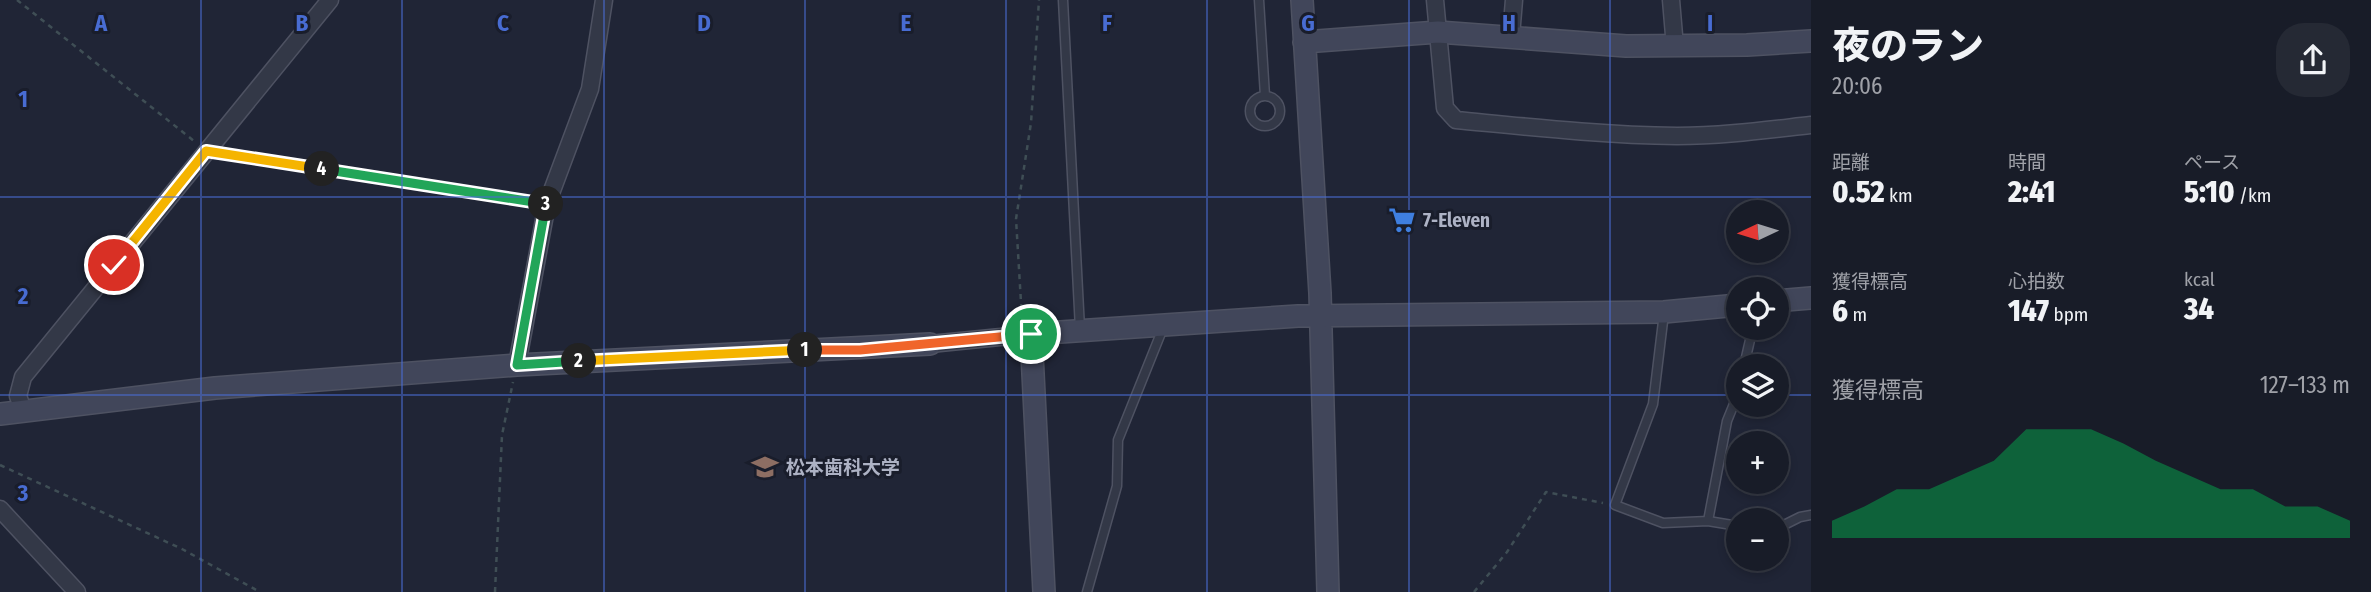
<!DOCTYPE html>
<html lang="ja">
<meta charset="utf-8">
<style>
:root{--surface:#181c28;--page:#252934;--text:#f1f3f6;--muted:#9fa1a8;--line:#363a45;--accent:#0b8043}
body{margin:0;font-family:"Fira Sans Condensed","Noto Sans JP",sans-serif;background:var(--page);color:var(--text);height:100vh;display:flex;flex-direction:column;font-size:26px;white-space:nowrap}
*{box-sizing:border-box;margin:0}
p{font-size:23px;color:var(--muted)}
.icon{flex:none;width:38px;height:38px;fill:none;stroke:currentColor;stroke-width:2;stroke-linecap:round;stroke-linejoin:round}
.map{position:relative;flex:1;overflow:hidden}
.sheet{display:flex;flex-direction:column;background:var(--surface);width:560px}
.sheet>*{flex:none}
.needle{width:46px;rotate:266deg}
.controls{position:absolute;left:1726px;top:200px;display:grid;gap:14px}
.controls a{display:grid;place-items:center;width:63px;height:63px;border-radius:50%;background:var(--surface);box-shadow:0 4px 10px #0003,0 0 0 2px var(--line);font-size:35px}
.pin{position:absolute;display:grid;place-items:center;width:60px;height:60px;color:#fff;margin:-30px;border:4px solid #fff;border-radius:50%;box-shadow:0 2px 7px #0007}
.km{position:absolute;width:35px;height:35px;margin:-18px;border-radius:50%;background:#222;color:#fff;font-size:19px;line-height:35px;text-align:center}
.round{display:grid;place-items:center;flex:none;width:74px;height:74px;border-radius:28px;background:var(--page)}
.summary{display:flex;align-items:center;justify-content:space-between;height:119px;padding:0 21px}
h1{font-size:38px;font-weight:800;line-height:52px}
.figures{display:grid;grid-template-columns:repeat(3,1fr);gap:10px;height:119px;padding:7px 21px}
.figures div{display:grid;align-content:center}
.figures b{font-size:30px;font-weight:800}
.figures small{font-size:19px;font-weight:400}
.figures p{font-size:19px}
.chart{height:196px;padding:14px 21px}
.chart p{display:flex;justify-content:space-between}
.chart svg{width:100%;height:126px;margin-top:7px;fill:var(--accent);opacity:.7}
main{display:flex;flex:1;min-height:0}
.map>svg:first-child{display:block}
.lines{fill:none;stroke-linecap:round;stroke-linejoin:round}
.lane-casing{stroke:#4e5262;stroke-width:11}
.street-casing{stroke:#4e5262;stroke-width:19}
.secondary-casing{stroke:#4e5262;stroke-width:24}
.path{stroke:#3f4e55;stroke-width:2.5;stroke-dasharray:5 5;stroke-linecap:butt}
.lane{stroke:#333847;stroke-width:8}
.street{stroke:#333847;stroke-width:16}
.secondary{stroke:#41465a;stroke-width:21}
.split-1-casing{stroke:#fff;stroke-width:14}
.split-2-casing{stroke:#fff;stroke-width:14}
.split-3-casing{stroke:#fff;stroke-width:14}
.split-4-casing{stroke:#fff;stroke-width:14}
.split-5-casing{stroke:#fff;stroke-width:14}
.split-1{stroke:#f0652b;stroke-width:9}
.split-2{stroke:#f5b400;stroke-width:9}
.split-3{stroke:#22a559;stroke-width:9}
.split-4{stroke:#22a559;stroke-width:9}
.split-5{stroke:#f5b400;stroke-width:9}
.grid{fill:none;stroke:#486cd2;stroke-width:2;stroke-opacity:0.55}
.labels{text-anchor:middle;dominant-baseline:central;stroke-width:6;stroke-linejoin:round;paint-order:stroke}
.poi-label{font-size:19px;font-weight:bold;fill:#adb2c4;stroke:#191d2b;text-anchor:start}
.grid-label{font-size:23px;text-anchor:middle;font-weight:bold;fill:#486cd2;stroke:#191d2b;stroke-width:6;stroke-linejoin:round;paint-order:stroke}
</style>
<main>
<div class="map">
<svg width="1811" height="592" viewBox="0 0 1811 592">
<rect width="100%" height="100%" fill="#202536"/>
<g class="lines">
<!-- lane casing -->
<g class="lane-casing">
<path id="lane" d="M1063,0L1080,329
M1259,0L1265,96
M1250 111a15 15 0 1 1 30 0a15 15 0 1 1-30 0Z
M1664,313L1653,404L1615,505L1663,523L1708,521L1738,526
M1744,366L1753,327
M1708,521L1727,421L1738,394
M1776,529L1800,517L1811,515
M1087,592L1117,486L1118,440L1163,328"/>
</g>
<!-- street casing -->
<g class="street-casing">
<path id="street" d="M1435,0L1445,108L1456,120C1530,127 1603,135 1677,136C1722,136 1766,130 1811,125
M1671,0L1675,47
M1511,36L1514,0
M930,344L1031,334
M517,365L547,204L590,89L604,0
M23,410L18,396L23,377L330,0
M0,509L77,592"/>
</g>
<!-- secondary casing -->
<g class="secondary-casing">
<path id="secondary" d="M1302,0L1320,293L1328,592
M1304,42L1438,32L1626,46L1747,45L1811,41
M1776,301L1811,298
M0,414L215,388L517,365L930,344
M1044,592L1031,334L1298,316L1664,312L1738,305"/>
</g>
<!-- path -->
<path class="path" d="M17,0L194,141
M225,154L533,202
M1022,319L1016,219L1031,123L1039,0
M0,465L182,549L260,592
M495,592L502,435L513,382
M1474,592L1507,552L1546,492L1603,503"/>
<!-- lane -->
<use href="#lane" class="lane"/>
<!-- street -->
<use href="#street" class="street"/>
<!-- secondary -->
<use href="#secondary" class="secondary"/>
</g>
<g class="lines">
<!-- split-1 casing -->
<g class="split-1-casing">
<path id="split-1" d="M805,350H860L1031,334"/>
</g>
<!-- split-2 casing -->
<g class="split-2-casing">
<path id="split-2" d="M579,361L805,350"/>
</g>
<!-- split-3 casing -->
<g class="split-3-casing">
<path id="split-3" d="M546,204L517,365L579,361"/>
</g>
<!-- split-4 casing -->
<g class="split-4-casing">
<path id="split-4" d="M322,169L546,204"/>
</g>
<!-- split-5 casing -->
<g class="split-5-casing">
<path id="split-5" d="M114,265L206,151L322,169"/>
</g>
<!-- split-1 -->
<use href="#split-1" class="split-1"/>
<!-- split-2 -->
<use href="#split-2" class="split-2"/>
<!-- split-3 -->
<use href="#split-3" class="split-3"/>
<!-- split-4 -->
<use href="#split-4" class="split-4"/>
<!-- split-5 -->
<use href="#split-5" class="split-5"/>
</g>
<!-- grid -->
<path class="grid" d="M201,0V592M402,0V592M604,0V592M805,0V592M1006,0V592M1207,0V592M1409,0V592M1610,0V592M0,197H1811M0,395H1738M1776,395H1811"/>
<!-- icons -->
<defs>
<g id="supermarket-bare" transform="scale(2.1)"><path d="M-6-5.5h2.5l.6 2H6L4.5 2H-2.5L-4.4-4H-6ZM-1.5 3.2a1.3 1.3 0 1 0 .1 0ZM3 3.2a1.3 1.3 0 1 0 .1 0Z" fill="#3f7fe0" stroke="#191d2b" stroke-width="2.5" paint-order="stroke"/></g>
<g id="university-bare" transform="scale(2.1)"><path d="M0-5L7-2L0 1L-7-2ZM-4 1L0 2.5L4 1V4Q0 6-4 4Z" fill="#8d6e63" stroke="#191d2b" stroke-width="2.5" paint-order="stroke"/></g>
</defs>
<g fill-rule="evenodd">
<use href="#supermarket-bare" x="1402" y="220"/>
<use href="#university-bare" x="765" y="467"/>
</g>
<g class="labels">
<!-- poi labels -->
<g class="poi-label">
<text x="1423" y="220">7-Eleven</text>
<text x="786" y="467">松本歯科大学</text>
</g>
</g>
<g class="grid-label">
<text x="101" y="31">A</text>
<text x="302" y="31">B</text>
<text x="503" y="31">C</text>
<text x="704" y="31">D</text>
<text x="906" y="31">E</text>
<text x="1107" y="31">F</text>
<text x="1308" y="31">G</text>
<text x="1509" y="31">H</text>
<text x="1710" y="31">I</text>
<text x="23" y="107">1</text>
<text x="23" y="304">2</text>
<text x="23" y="501">3</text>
</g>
</svg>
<div class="controls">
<a><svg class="needle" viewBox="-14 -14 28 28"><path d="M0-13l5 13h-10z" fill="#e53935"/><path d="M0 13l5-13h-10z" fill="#9fa1a8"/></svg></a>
<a><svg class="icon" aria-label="locate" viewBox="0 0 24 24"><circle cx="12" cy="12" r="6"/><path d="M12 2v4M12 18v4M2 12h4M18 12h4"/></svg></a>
<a><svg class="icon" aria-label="layers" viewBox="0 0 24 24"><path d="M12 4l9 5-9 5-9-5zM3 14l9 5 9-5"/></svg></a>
<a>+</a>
<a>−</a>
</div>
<div class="pin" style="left:1031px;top:334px;background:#1e9e55"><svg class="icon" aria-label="arrive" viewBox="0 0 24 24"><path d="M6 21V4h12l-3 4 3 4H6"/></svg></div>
<div class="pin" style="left:114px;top:265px;background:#d93025"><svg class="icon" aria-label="check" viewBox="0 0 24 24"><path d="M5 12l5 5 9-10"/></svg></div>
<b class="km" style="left:805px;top:350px">1</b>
<b class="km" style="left:579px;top:361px">2</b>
<b class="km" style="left:546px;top:204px">3</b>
<b class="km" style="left:322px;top:169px">4</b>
</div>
<section class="sheet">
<div class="summary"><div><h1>夜のラン</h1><p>20:06</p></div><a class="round"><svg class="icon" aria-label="share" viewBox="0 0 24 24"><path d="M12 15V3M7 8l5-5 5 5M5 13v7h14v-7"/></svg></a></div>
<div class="figures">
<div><p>距離</p><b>0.52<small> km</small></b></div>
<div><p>時間</p><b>2:41</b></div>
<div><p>ペース</p><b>5:10<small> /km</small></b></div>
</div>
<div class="figures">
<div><p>獲得標高</p><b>6<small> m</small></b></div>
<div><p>心拍数</p><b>147<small> bpm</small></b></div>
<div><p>kcal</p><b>34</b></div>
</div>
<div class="chart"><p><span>獲得標高</span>127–133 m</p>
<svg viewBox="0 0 160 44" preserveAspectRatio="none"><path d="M0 44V38L10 33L20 27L30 27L40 22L50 17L60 6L70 6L80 6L90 11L100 17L110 22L120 27L130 27L140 33L150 33L160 38V44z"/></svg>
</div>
</section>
</main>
